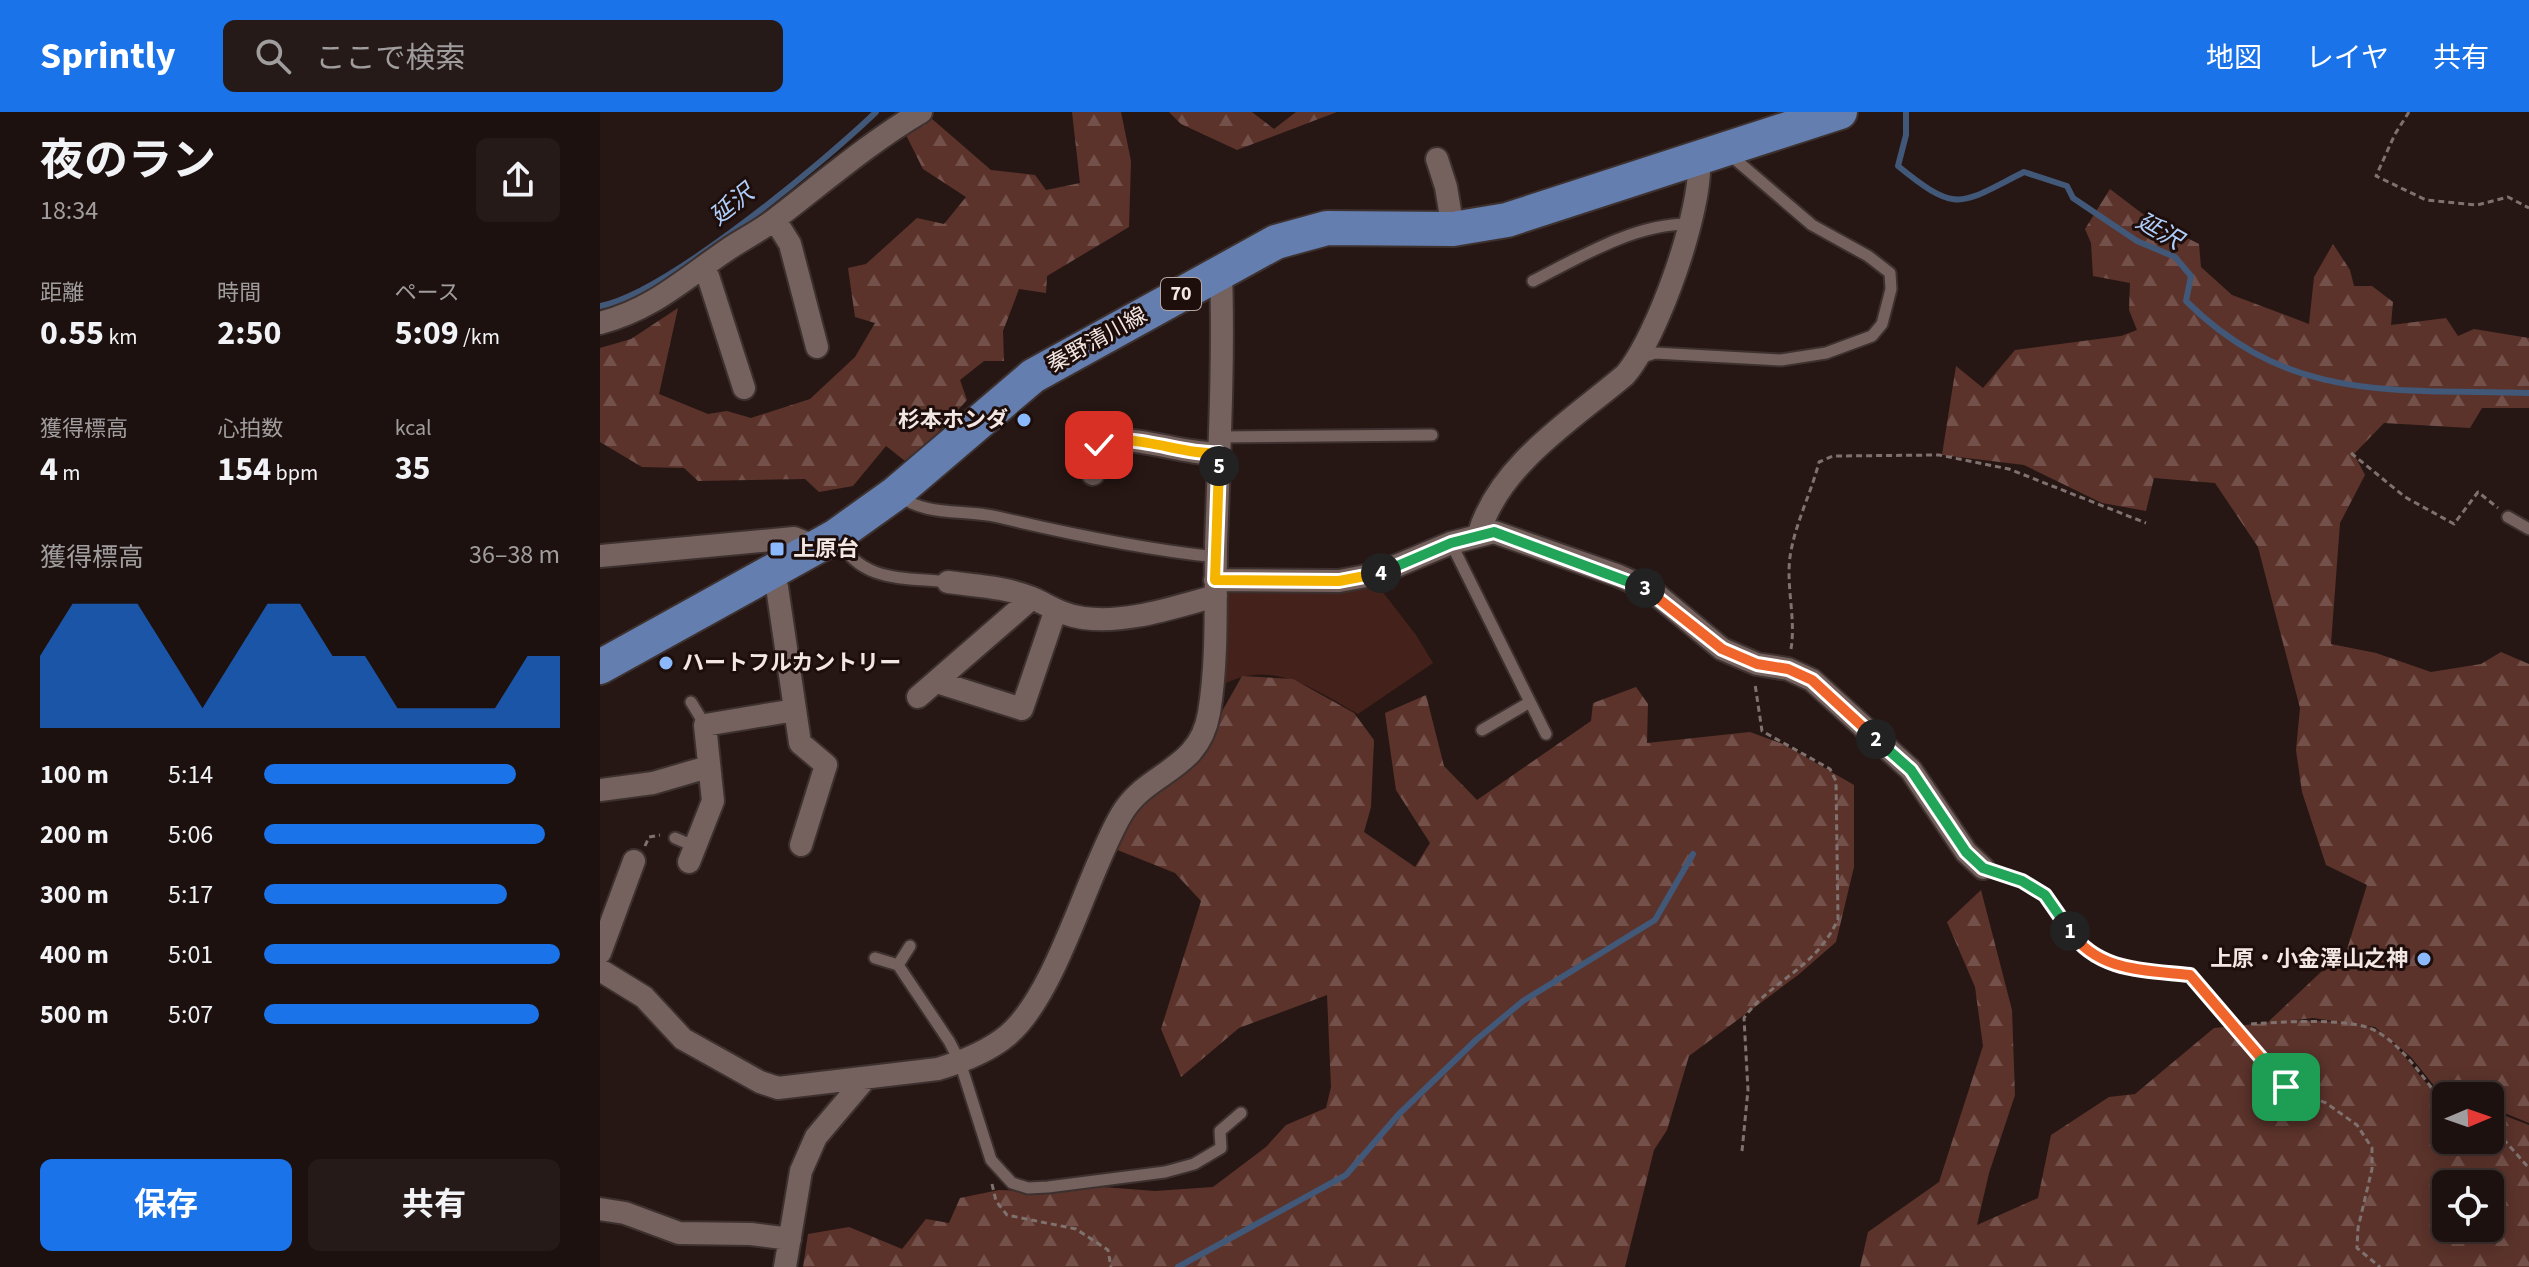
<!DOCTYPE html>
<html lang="ja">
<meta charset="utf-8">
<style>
:root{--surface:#1d110f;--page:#251a18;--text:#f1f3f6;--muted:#a09d9e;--line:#3b312f;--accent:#1a73e8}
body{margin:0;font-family:"Source Sans 3","Noto Sans JP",sans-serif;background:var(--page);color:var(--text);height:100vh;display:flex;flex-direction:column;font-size:30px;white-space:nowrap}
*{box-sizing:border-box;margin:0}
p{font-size:26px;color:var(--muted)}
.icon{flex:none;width:44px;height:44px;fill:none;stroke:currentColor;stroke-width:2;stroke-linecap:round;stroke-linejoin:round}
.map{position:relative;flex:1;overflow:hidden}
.drawer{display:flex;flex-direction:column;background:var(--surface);width:600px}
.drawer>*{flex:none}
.needle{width:52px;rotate:88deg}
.buttons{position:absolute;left:1832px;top:970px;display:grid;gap:16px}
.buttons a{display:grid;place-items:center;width:72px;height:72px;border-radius:12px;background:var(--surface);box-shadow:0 4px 20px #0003,0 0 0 2px var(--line);font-size:40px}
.pin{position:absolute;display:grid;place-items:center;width:68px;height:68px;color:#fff;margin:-34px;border-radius:16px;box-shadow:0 4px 12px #0006}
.km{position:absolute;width:40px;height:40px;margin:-20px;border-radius:50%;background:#222;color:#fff;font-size:22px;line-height:40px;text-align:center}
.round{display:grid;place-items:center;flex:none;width:84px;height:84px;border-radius:12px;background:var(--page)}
.head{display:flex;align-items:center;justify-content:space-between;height:136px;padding:0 40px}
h1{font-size:44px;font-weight:700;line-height:60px}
.metrics{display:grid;grid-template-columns:repeat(3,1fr);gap:12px;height:136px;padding:8px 40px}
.metrics div{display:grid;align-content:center}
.metrics b{font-size:34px;font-weight:700}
.metrics small{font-size:22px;font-weight:400}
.metrics p{font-size:22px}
.chart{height:224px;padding:16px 40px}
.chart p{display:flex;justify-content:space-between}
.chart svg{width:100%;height:144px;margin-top:8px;fill:var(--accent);opacity:.7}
.primary-button{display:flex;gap:16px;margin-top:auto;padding:16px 40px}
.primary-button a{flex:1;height:92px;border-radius:12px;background:var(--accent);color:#fff;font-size:32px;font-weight:700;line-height:92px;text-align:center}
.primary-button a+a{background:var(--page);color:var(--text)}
ul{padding:0 40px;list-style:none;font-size:26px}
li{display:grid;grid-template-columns:128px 96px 1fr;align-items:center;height:60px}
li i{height:20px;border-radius:10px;background:var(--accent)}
header{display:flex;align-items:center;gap:48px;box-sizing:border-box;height:112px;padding:0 40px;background:var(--accent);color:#fff}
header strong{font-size:38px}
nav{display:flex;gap:44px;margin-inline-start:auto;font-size:28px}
.search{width:560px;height:72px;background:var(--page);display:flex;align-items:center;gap:20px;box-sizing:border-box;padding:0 28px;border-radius:12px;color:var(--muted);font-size:30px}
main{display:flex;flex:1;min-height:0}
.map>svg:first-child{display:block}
.green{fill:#44221b}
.forest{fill:url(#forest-firs);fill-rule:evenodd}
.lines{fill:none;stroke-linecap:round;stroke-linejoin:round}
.stream{stroke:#425878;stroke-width:6}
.lane-casing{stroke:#3d312f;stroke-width:15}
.street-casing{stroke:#3d312f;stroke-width:26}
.primary-casing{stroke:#3d312f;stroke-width:38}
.path{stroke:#7f716e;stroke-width:3;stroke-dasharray:6 4;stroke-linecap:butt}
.lane{stroke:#75615d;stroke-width:11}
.street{stroke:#75615d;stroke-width:22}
.primary{stroke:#647eaf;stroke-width:34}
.split-1-casing{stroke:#fff;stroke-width:16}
.split-2-casing{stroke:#fff;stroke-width:16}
.split-3-casing{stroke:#fff;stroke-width:16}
.split-4-casing{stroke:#fff;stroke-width:16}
.split-5-casing{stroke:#fff;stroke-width:16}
.split-6-casing{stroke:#fff;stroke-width:16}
.split-1{stroke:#f0652b;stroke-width:10}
.split-2{stroke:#22a559;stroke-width:10}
.split-3{stroke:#f0652b;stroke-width:10}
.split-4{stroke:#22a559;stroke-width:10}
.split-5{stroke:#f5b400;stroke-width:10}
.split-6{stroke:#f5b400;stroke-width:10}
.poi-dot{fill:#8cb9fc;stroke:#1e0e0b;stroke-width:3}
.labels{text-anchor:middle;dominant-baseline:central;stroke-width:6;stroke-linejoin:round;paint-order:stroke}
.shield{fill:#1e0e0b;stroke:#b3a6a3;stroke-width:2}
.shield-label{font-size:20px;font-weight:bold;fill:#f3e7e4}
.street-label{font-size:22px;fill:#f3e7e4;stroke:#1e0e0b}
.poi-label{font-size:22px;font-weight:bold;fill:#f3e7e4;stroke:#1e0e0b;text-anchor:end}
.water-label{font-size:24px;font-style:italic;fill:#afcefb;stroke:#1e0e0b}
</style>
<header>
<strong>Sprintly</strong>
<div class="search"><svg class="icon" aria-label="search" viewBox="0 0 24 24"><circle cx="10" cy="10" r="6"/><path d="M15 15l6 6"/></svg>ここで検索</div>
<nav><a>地図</a><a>レイヤ</a><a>共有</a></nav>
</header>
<main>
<section class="drawer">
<div class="head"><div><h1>夜のラン</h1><p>18:34</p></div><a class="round"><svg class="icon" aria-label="share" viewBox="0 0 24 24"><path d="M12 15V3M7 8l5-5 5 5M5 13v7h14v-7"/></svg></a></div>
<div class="metrics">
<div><p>距離</p><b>0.55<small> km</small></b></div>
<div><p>時間</p><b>2:50</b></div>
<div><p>ペース</p><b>5:09<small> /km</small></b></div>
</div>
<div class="metrics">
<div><p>獲得標高</p><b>4<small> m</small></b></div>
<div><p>心拍数</p><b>154<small> bpm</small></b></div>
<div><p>kcal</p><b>35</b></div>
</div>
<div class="chart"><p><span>獲得標高</span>36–38 m</p>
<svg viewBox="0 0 160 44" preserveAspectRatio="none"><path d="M0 44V22L10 6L20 6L30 6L40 22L50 38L60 22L70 6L80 6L90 22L100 22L110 38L120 38L130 38L140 38L150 22L160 22V44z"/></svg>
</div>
<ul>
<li><b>100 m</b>5:14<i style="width:85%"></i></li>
<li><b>200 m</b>5:06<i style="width:95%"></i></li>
<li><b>300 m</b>5:17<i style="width:82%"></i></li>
<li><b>400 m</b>5:01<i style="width:100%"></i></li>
<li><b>500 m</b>5:07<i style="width:93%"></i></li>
</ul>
<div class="primary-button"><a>保存</a><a>共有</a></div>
</section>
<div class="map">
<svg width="1929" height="1155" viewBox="0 0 1929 1155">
<defs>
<pattern id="forest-firs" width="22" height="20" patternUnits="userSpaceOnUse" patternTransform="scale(2)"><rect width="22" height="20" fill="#5b332b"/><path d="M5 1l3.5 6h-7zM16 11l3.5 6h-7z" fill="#73514a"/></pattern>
</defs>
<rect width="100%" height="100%" fill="#271714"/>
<!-- green -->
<path class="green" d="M775,470L816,523L833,551L758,602C714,577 669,544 619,575L622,514L628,481L637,474Z"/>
<!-- forest -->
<path class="forest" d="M324,0L391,58L435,63L446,78L480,71L472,0H521L531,49L529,115L447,164L446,181L419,177L403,219L404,249H384L360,268L367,288L309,352L286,334L253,374L219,380L205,367L98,369L84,356L42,355L0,330V236L31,227L78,196L59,282L108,302L127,299L151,306L210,287L255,245L275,211L255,205L248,156L266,152L317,106L344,112L366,85L323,57L303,17Z
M569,0H652L674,17L696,0H737L637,38L581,12Z
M1510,77L1548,106L1599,132L1601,155L1632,183L1709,212L1714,165L1733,132L1750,158L1754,174H1772L1793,190L1791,213L1846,206L1858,224L1874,217L1929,226V296H1882L1870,316L1784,311L1754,342L1765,363L1740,411L1731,532L1776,541L1831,560L1881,552L1901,540L1929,552V1011L1890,995V984L1839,980L1811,945L1775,915L1713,906L1696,908C1715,909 1757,909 1775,917C1801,929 1824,980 1846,985V1028H1890V998L1929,1013V1155H1260L1268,1120L1339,1070L1383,934L1375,875L1347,810L1381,778L1412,898L1415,983L1389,1061L1377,1113L1438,1086L1451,1023L1509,985L1535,982L1614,916L1667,911L1721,860L1743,850L1767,773L1726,753L1702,680L1696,638L1700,596L1658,435L1615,371L1554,366L1546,399L1502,391L1424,353L1342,343L1356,254L1383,276L1415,238L1521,224L1537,218L1529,198L1530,171L1493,164L1491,131L1485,117ZM1846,1072H1890V1116H1846Z
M642,564L693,567L754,601L774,628L771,695L764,720L815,755L830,731L796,678L785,601L826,583L844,654L877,688L991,609L993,591L1036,575L1048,592L1047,631L1150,620L1183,632L1254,673V755L1236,830L1198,863L1089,944L1067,1018L1054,1038L1025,1155H203L208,1122L249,1115L302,1137L326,1107L349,1111L360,1086L399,1078L445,1080L490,1074L555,1079L613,1075L666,1035L686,1013L726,996L731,975L727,883L639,916L581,965L561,917L601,789L575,761L515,737L532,704L611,619Z"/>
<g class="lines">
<!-- stream -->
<path class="stream" d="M1306,0V23L1298,54C1358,103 1360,92 1424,60L1467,74L1473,86L1537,129L1575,145L1591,164L1586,189C1690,292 1795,277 1929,281
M0,194C66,182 224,50 276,0
M578,1155L746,1063L799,1002L876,928L923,889L1055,808L1093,742"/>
<!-- lane casing -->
<g class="lane-casing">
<path id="lane" d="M933,169C980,145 1034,112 1088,112
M1040,246L1055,241L1181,248L1226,241L1272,224L1282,212L1291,177L1290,161L1268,144L1212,113L1129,42
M493,307L504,331
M619,325L832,323
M298,382C323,405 365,397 398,405C469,422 542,437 616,445
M1908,405L1929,417
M237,426C262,471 302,465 348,470
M851,431L946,622
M91,590L105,613
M882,618L930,590
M75,726L96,735
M275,846L298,853L310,834
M298,853L349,929L360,950L391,1048L412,1071L428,1076L448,1075L565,1060L594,1052L621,1036L620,1019L641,1001"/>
</g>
<!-- street casing -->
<g class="street-casing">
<path id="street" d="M837,47L846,75L853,117
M175,108L190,132L217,235
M101,160L108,164L144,276
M0,211C53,197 83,168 127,138C143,127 162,118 178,105C225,69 270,30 321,0
M493,362L499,333C528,318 583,344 619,341
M879,421C900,352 972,308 1025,263C1058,225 1103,96 1099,47
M0,444L194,426L216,435
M168,462L177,475L200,631L226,653L201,733
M615,468L739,469L777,462L851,431L894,420L1019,464L1051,478L1122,537L1157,552L1188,557L1212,568L1311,658L1366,740L1383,756
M348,470C376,474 406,475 432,486C450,494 462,503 483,506C527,512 574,495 616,484
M337,570L422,597L455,500
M318,585L432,486
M0,678L53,671L108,655
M89,750L113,689L105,613L195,598
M0,841L34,749
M0,858L44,885L83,927L160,970L178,976L338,957C361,950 389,939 408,923C457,881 487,761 521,703C546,659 599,660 609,601C618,547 615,487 616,432C619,342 624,250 621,160
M0,1097L25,1101L79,1121L151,1122L190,1127
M185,1155L201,1059L216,1025L265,967"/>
</g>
<!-- primary casing -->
<g class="primary-casing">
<path id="primary" d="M0,555L236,424L296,381L433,264L676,130L727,116L853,117L907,108L1240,0"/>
</g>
<!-- path -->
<path class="path" d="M1809,0L1795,22L1776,64L1826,88L1877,93L1908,85L1929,96
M1751,341L1805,385L1854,412L1878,380L1898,396
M1191,537C1196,506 1186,475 1190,445C1195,411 1211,382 1219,350L1233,344L1339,343L1409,357L1546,411
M45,734L49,725L60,723
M1402,763L1445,783L1491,844L1527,855L1590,863L1686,975L1726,991L1757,1013L1772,1036V1057L1758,1116L1757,1136L1780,1155
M1651,912C1679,910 1753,905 1776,919C1801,933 1820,961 1837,983L1846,985
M1890,1012L1929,1056
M1142,1039L1148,978L1144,906C1171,868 1216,857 1238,807L1236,669L1230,657L1162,619L1155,572
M392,1072L396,1089L407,1103L476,1117L508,1138L511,1155"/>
<!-- lane -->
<use href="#lane" class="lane"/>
<!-- street -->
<use href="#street" class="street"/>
<!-- primary -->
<use href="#primary" class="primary"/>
</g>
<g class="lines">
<!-- split-1 casing -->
<g class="split-1-casing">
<path id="split-1" d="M1470,819C1498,860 1545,858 1590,863L1686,975"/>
</g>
<!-- split-2 casing -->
<g class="split-2-casing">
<path id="split-2" d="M1276,627L1311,658L1366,740L1383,756L1422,769L1445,783L1470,819"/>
</g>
<!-- split-3 casing -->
<g class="split-3-casing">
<path id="split-3" d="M1045,476L1122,537L1157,552L1188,557L1212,568L1276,627"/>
</g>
<!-- split-4 casing -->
<g class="split-4-casing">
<path id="split-4" d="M781,461L851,431L894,420L1045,476"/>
</g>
<!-- split-5 casing -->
<g class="split-5-casing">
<path id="split-5" d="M619,354L615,468L739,469L781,461"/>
</g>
<!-- split-6 casing -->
<g class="split-6-casing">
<path id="split-6" d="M499,333C529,318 583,344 619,341V354"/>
</g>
<!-- split-1 -->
<use href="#split-1" class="split-1"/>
<!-- split-2 -->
<use href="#split-2" class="split-2"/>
<!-- split-3 -->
<use href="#split-3" class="split-3"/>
<!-- split-4 -->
<use href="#split-4" class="split-4"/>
<!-- split-5 -->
<use href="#split-5" class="split-5"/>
<!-- split-6 -->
<use href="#split-6" class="split-6"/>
</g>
<!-- markers -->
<g class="poi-dot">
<circle cx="424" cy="308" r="8"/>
<rect x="169" y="429" width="16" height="16" rx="4"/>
<circle cx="66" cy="551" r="8"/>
<circle cx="1824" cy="847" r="8"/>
</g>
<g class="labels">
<!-- shield labels -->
<rect class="shield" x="561" y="166" width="40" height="32" rx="6"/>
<g class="shield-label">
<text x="581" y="182">70</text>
</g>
<!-- street labels -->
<g class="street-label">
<text transform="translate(497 228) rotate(-29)">秦野清川線</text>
</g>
<!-- poi labels -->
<g class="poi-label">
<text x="408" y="308">杉本ホンダ</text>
<text x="193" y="437" text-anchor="start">上原台</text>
<text x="82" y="551" text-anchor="start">ハートフルカントリー</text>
<text x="1808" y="847">上原・小金澤山之神</text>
</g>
<!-- water labels -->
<g class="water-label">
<text transform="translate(132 93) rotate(-39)">延沢</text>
<text transform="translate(1559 119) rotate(30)">延沢</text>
</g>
</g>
</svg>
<div class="buttons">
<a><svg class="needle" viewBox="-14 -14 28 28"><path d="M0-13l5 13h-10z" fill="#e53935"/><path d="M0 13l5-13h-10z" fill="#a09d9e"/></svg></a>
<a><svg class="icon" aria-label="locate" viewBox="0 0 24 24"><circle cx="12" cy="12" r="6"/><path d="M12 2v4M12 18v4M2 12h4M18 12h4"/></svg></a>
</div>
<div class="pin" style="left:1686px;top:975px;background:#1e9e55"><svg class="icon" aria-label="arrive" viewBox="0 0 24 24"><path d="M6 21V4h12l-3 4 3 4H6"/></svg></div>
<div class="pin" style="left:499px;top:333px;background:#d93025"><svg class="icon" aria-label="check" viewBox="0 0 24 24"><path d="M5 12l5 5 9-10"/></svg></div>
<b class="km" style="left:1470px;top:819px">1</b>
<b class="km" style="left:1276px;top:627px">2</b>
<b class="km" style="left:1045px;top:476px">3</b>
<b class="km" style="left:781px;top:461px">4</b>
<b class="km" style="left:619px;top:354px">5</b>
</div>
</main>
